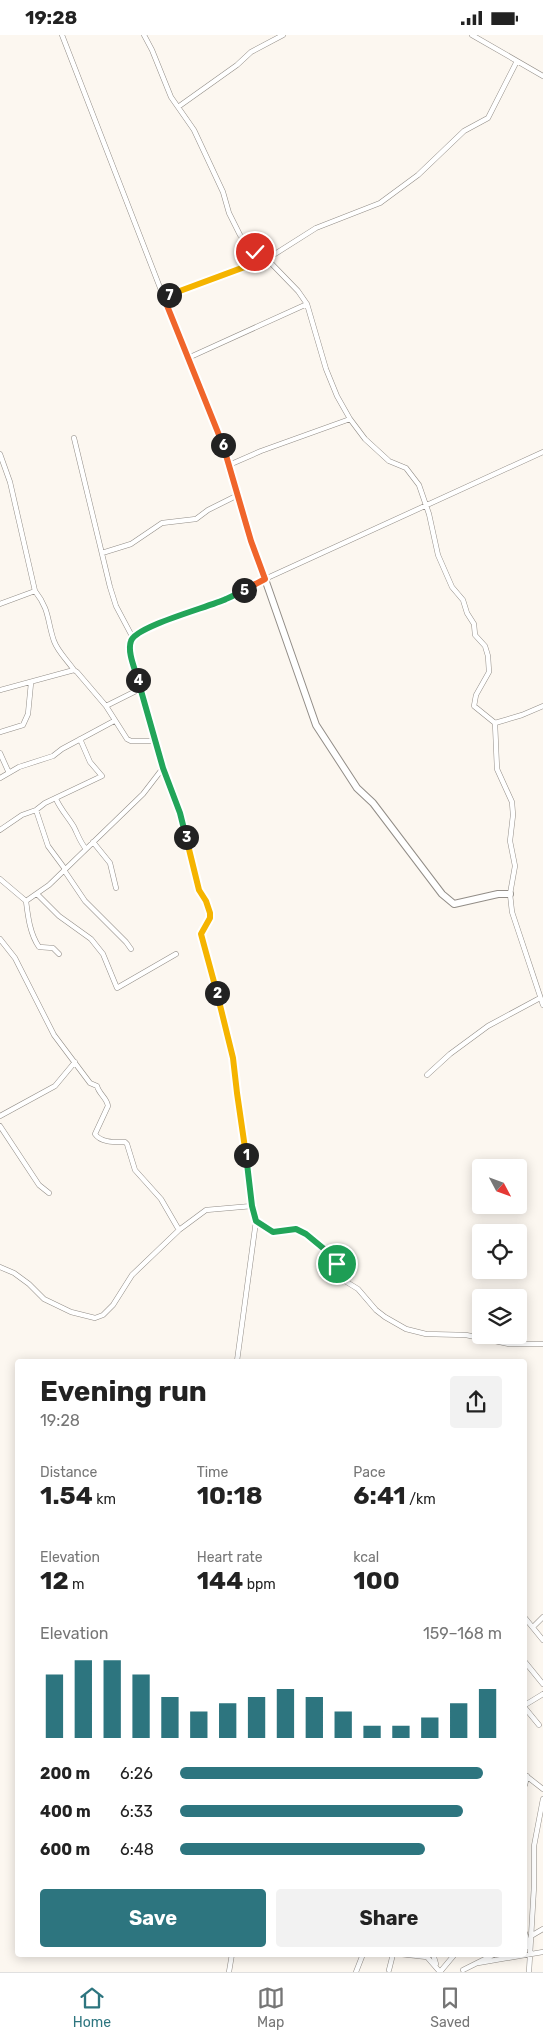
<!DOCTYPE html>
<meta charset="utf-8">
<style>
:root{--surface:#fff;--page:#f2f2f2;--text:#222;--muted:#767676;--line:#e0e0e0;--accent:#2d757f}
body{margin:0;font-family:Rubik,sans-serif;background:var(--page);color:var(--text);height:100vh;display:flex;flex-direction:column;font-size:19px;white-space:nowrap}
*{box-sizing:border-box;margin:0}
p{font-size:16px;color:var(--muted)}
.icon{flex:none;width:28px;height:28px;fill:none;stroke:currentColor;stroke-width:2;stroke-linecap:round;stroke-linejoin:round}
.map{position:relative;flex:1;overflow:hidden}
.side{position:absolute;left:15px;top:1324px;width:512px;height:598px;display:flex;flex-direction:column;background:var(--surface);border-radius:5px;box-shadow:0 2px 12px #0003}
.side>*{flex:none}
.needle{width:32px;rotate:131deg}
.tools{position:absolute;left:472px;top:1124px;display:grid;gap:10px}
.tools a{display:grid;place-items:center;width:55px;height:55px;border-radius:5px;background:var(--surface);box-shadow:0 2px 12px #0003;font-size:25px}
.pin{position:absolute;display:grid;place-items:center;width:42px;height:42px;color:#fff;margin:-21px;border:2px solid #fff;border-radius:50%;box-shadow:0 1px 5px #0007}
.km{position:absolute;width:25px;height:25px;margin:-12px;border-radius:50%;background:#222;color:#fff;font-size:14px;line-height:25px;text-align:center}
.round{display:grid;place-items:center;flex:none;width:52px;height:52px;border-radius:5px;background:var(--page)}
.head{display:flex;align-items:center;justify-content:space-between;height:85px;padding:0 25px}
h1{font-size:28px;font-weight:700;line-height:38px}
.stats{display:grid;grid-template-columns:repeat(3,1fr);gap:8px;height:85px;padding:5px 25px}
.stats div{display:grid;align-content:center}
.stats b{font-size:25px;font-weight:700}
.stats small{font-size:14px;font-weight:400}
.stats p{font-size:14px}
.chart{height:140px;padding:10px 25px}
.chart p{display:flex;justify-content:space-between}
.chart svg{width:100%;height:90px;margin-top:5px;stroke:var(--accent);stroke-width:6}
.cta{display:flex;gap:10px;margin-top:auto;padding:10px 25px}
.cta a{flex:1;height:58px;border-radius:5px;background:var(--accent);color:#fff;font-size:20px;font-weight:700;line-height:58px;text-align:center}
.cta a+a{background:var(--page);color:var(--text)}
ul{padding:0 25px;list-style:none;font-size:16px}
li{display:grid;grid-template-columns:80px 60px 1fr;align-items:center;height:38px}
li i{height:12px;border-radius:6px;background:var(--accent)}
.status{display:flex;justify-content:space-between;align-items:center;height:35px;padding:0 25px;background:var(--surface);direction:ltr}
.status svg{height:14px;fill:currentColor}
.menu{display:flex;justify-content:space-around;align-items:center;height:70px;border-top:1px solid var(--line);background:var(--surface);font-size:14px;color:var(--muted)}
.menu a{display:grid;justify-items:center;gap:2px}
.menu .active{color:var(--accent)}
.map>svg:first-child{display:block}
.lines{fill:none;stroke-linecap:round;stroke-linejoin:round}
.street-casing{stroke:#928d87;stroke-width:5.5}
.secondary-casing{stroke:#928d87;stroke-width:8}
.street{stroke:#fff;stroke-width:4.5}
.secondary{stroke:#fff;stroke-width:6}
.split-1-casing{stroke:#fff;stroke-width:10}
.split-2-casing{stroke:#fff;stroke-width:10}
.split-3-casing{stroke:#fff;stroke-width:10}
.split-4-casing{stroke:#fff;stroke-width:10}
.split-5-casing{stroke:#fff;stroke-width:10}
.split-6-casing{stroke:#fff;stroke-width:10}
.split-7-casing{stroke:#fff;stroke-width:10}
.split-8-casing{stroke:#fff;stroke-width:10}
.split-1{stroke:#22a559;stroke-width:6}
.split-2{stroke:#f5b400;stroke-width:6}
.split-3{stroke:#f5b400;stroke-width:6}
.split-4{stroke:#22a559;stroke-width:6}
.split-5{stroke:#22a559;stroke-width:6}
.split-6{stroke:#f0652b;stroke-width:6}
.split-7{stroke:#f0652b;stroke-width:6}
.split-8{stroke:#f5b400;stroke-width:6}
</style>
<div class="status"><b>19:28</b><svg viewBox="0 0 49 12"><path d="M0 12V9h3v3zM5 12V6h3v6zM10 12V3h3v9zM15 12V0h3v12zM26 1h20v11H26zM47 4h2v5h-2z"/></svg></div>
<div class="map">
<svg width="543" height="1937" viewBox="0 0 543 1937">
<rect width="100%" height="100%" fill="#fcf7f0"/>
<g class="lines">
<!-- street casing -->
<g class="street-casing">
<path id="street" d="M62,0L171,281L215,386L251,506L265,544C253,550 240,558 227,564C201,576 148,584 131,606L130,615L163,733L180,778L199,855C213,874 211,880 201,899L223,976L233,1023L237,1058L249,1139L251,1165L256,1186L273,1197L296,1194L306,1199L329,1218L345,1246L358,1254L376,1275L385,1282L406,1294L426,1299L466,1300L509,1309H543
M144,0L152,15L171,62L194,95L223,157L229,178L240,200L255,217L267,224L316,193L380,168L418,140L464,96L488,83L517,26
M472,0L543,41
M178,72L237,30L251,17L283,0
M164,263L267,224L298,256L307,269L326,334L337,361L350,384L365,404L389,426L406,433L419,450L429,479L438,520L452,552L463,565L467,578L474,589L475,600L485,611L488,621L489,637L476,660L474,671L495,688L497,734L512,767L513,780L510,806L515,831L510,859L512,877L543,970
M188,323L307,269
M74,403L110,552L116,571L133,603
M0,419L10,447L35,556
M229,430L261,416L350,384
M102,518L131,509L162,488L196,484L208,475L238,460
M265,544L543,417
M0,569L35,556C50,575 47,586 54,606C58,617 68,626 74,635L77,637L106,671L127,704L131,706H155
M0,655L74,635
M106,671L140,654
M495,688L522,680L543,671
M0,697L23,690L28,679L31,648
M0,718L9,738
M0,743L19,732L53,721L62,714L114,686
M56,764C61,775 68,782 74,792C78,800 80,807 86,814
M36,775L48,811L65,834
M0,795L22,780L36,775L45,768L102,741L90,727L80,704
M93,807L110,828L116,853
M64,835L85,866L126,907L131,914
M0,844L26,866L49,850L143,759L163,733
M37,859L59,881L91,904L103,919L117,953L176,919
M26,866C28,882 30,899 39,912L53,913L59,919
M0,904L15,923L54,1000L90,1048L97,1051C99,1059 107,1063 108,1071L95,1099C101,1108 115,1107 125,1107L127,1109L135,1135L161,1164L179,1195L206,1175L252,1171
M427,1040L450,1019L488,991L540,963
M0,1081L55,1051L75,1027
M0,1091L39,1150L49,1158
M0,1232L14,1238L29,1249L44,1264L71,1277L95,1283L103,1280L113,1270L132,1240L179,1195
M237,1326L256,1186
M525,1583L543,1605
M533,1592L543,1582
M525,1627L543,1649
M525,1670L543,1659
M525,1673L539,1690
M525,1740L543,1754
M525,1750L527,1741
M525,1898L529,1913
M531,1901L543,1894
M400,1919L427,1922L440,1937L455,1919
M433,1919L436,1929
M478,1928L543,1917
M389,1935L393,1919
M463,1935L495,1919
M229,1937L232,1919
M356,1937L363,1919
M529,1937L534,1851V1811L543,1764"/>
</g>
<!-- secondary casing -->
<g class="secondary-casing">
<path id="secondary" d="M265,544L316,690L357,753L373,768L442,859L454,869L498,859H510"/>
</g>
<!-- street -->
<use href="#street" class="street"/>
<!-- secondary -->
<use href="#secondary" class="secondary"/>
</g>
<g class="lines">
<!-- split-1 casing -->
<g class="split-1-casing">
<path id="split-1" d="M246,1120L252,1171L256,1186L273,1197L296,1194L306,1199L329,1218L337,1229"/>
</g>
<!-- split-2 casing -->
<g class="split-2-casing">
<path id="split-2" d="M217,958L233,1023L237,1058L246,1120"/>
</g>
<!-- split-3 casing -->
<g class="split-3-casing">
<path id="split-3" d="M186,802L199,855L206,866L210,878V883L201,899L217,958"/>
</g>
<!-- split-4 casing -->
<g class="split-4-casing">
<path id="split-4" d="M138,645L163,733L180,778L186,802"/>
</g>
<!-- split-5 casing -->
<g class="split-5-casing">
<path id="split-5" d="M138,645C135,634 127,617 131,606C136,591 209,572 226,564C232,562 238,558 244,555"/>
</g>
<!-- split-6 casing -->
<g class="split-6-casing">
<path id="split-6" d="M223,410L251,506L265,544L244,555"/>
</g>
<!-- split-7 casing -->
<g class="split-7-casing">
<path id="split-7" d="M169,260L164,263L223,410"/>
</g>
<!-- split-8 casing -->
<g class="split-8-casing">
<path id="split-8" d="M169,260L266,224L255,217"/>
</g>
<!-- split-1 -->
<use href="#split-1" class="split-1"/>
<!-- split-2 -->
<use href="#split-2" class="split-2"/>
<!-- split-3 -->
<use href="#split-3" class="split-3"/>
<!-- split-4 -->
<use href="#split-4" class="split-4"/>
<!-- split-5 -->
<use href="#split-5" class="split-5"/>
<!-- split-6 -->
<use href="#split-6" class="split-6"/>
<!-- split-7 -->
<use href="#split-7" class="split-7"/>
<!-- split-8 -->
<use href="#split-8" class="split-8"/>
</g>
</svg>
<div class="tools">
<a><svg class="needle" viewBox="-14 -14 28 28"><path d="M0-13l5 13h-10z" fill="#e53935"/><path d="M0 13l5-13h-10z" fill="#767676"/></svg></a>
<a><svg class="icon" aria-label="locate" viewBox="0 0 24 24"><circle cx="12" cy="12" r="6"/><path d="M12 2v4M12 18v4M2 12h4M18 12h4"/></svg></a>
<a><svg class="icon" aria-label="layers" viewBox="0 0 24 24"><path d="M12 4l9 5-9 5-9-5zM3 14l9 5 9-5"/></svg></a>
</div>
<div class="pin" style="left:337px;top:1229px;background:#1e9e55"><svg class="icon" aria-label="arrive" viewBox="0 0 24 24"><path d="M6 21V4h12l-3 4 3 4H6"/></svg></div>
<div class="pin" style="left:255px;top:217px;background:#d93025"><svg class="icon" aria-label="check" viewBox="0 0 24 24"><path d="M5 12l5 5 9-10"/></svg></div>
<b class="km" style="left:246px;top:1120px">1</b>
<b class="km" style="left:217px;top:958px">2</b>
<b class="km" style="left:186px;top:802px">3</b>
<b class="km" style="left:138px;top:645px">4</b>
<b class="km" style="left:244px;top:555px">5</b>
<b class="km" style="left:223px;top:410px">6</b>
<b class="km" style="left:169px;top:260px">7</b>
<section class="side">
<div class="head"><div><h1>Evening run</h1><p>19:28</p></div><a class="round"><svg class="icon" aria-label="share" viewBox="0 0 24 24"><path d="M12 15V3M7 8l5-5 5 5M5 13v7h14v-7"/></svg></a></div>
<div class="stats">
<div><p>Distance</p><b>1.54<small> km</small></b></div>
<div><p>Time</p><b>10:18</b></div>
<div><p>Pace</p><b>6:41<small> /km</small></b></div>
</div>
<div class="stats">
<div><p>Elevation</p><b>12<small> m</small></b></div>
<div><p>Heart rate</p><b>144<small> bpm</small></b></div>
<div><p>kcal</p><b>100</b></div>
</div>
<div class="chart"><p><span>Elevation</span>159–168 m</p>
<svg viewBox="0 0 160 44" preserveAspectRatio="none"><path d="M5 44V13M15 44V6M25 44V6M35 44V13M45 44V24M55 44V31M65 44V27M75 44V24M85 44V20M95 44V24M105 44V31M115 44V38M125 44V38M135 44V34M145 44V27M155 44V20"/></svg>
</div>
<ul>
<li><b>200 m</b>6:26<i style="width:94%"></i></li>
<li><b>400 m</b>6:33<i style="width:88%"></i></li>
<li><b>600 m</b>6:48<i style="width:76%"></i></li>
</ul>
<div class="cta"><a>Save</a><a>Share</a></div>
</section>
</div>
<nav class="menu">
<a class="active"><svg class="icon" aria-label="home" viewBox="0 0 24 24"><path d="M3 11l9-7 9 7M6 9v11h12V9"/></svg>Home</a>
<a><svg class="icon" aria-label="map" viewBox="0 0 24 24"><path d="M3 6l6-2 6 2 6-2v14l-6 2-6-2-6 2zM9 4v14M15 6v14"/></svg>Map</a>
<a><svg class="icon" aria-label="saved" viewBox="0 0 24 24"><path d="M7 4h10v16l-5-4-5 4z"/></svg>Saved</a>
</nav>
